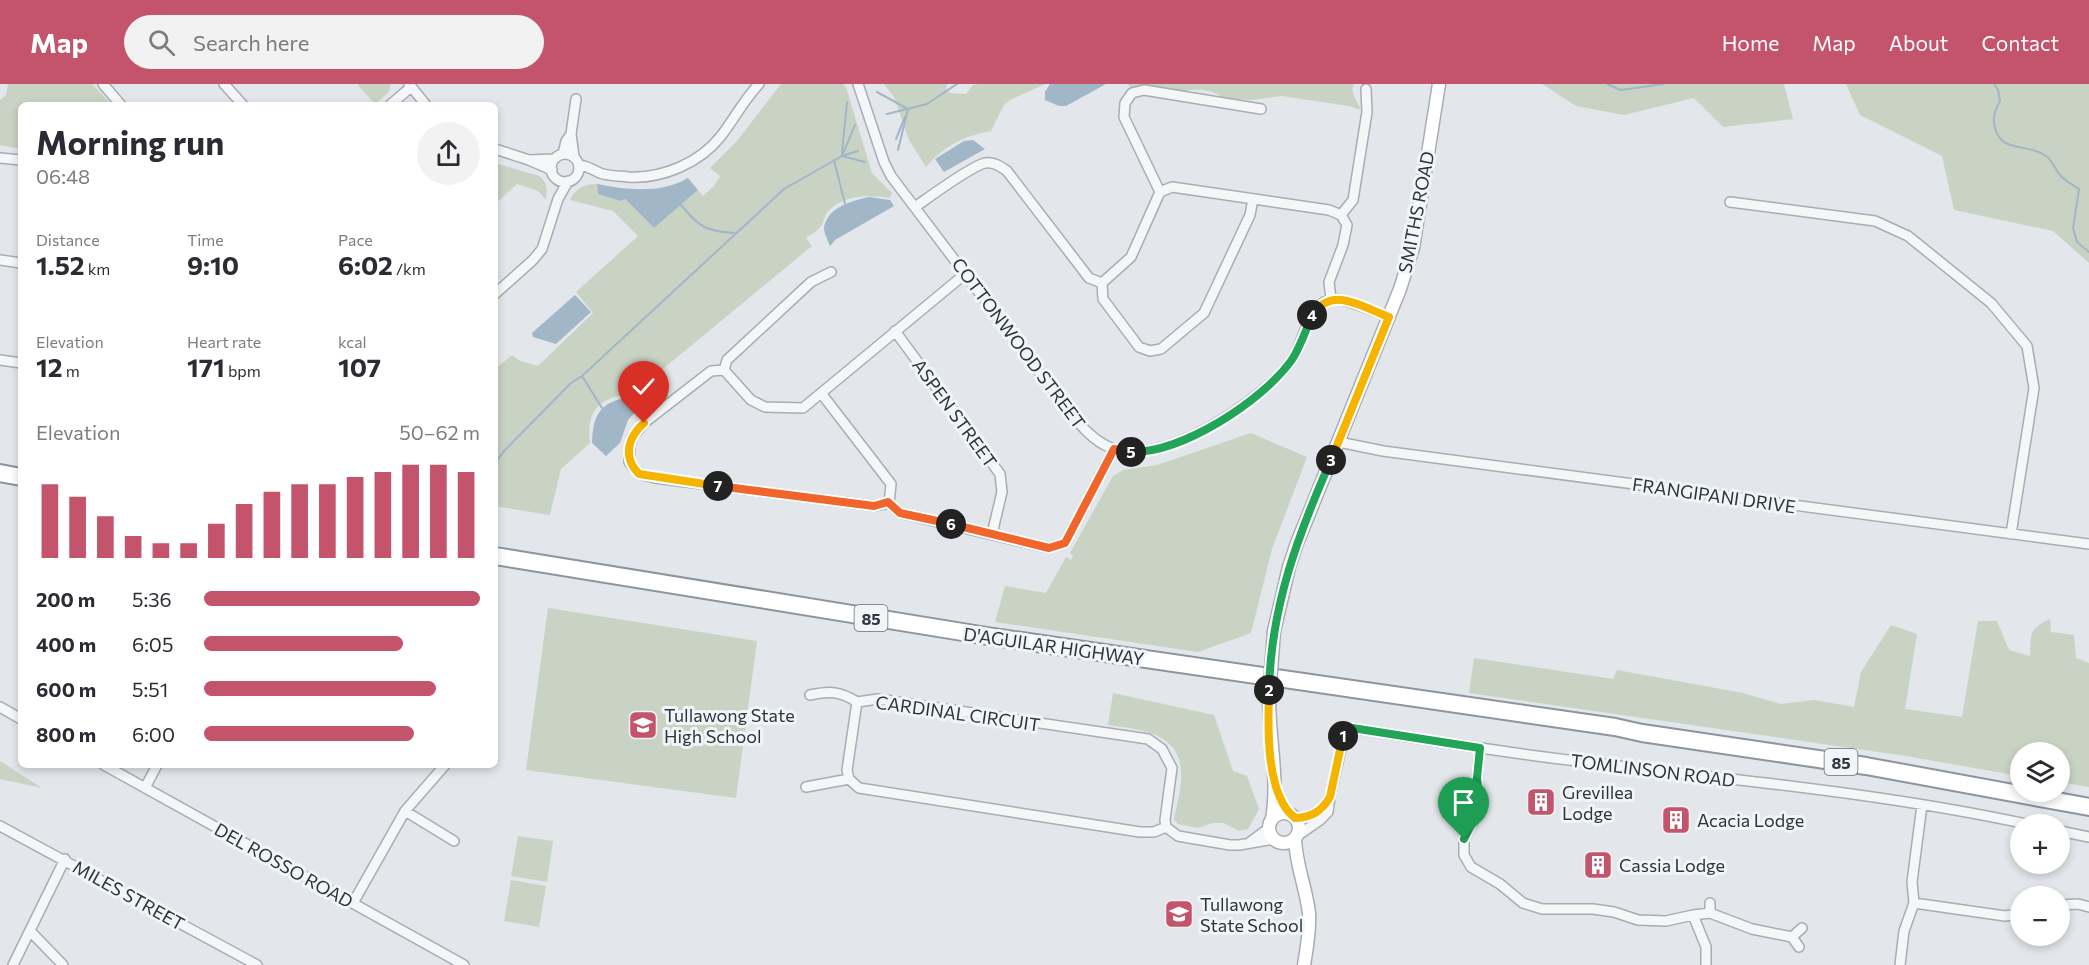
<!DOCTYPE html>
<meta charset="utf-8">
<style>
:root{--surface:#fff;--page:#f2f2f3;--text:#2b2b33;--muted:#7c7c81;--accent:#c4536c}
body{margin:0;font-family:Commissioner,sans-serif;background:var(--page);color:var(--text);height:100vh;display:flex;flex-direction:column;font-size:22px;white-space:nowrap}
*{box-sizing:border-box;margin:0}
p{font-size:20px;color:var(--muted)}
.icon{flex:none;width:33px;height:33px;fill:none;stroke:currentColor;stroke-width:2;stroke-linecap:round;stroke-linejoin:round}
.map{position:relative;flex:1;overflow:hidden}
.panel{position:absolute;left:18px;top:18px;width:480px;height:666px;display:flex;flex-direction:column;background:var(--surface);border-radius:9px;box-shadow:0 3px 9px #0003}
.panel>*{flex:none}
.buttons{position:absolute;left:2010px;top:658px;display:grid;gap:12px}
.buttons a{display:grid;place-items:center;width:60px;height:60px;border-radius:50%;background:var(--surface);box-shadow:0 3px 9px #0003;font-size:30px}
.pin{position:absolute;display:grid;place-items:center;width:51px;height:51px;color:#fff;margin:-62px -26px;border-radius:50% 50% 50% 0;rotate:-45deg;box-shadow:0 0 6px #0007}
.pin .icon{rotate:45deg}
.km{position:absolute;width:30px;height:30px;margin:-15px;border-radius:50%;background:#222;color:#fff;font-size:16px;line-height:30px;text-align:center}
.round{display:grid;place-items:center;flex:none;width:63px;height:63px;border-radius:32px;background:var(--page)}
.overview{display:flex;align-items:center;justify-content:space-between;height:102px;padding:0 18px}
h1{font-size:33px;font-weight:700;line-height:45px}
.figures{display:grid;grid-template-columns:repeat(3,1fr);gap:9px;height:102px;padding:6px 18px}
.figures div{display:grid;align-content:center}
.figures b{font-size:26px;font-weight:700}
.figures small{font-size:16px;font-weight:400}
.figures p{font-size:16px}
.chart{height:168px;padding:12px 18px}
.chart p{display:flex;justify-content:space-between}
.chart svg{width:100%;height:108px;margin-top:6px;stroke:var(--accent);stroke-width:6}
ul{padding:0 18px;list-style:none;font-size:20px}
li{display:grid;grid-template-columns:96px 72px 1fr;align-items:center;height:45px}
li i{height:15px;border-radius:8px;background:var(--accent)}
header{display:flex;align-items:center;gap:36px;box-sizing:border-box;height:84px;padding:0 30px;background:var(--accent);color:#fff}
header strong{font-size:28px}
nav{display:flex;gap:33px;margin-inline-start:auto;font-size:21px}
.search{width:420px;height:54px;background:var(--page);display:flex;align-items:center;gap:15px;box-sizing:border-box;padding:0 21px;border-radius:33px;color:var(--muted);font-size:22px}
.map>svg:first-child{display:block}
.green{fill:#c9d3c4}
.water{fill:#a1b6c6}
.lines{fill:none;stroke-linecap:round;stroke-linejoin:round}
.stream{stroke:#a1b6c6;stroke-width:2}
.street-casing{stroke:#a8adb4;stroke-width:12}
.secondary-casing{stroke:#a8adb4;stroke-width:15}
.highway-casing{stroke:#8b949f;stroke-width:20}
.street{stroke:#f5f6f8;stroke-width:9}
.secondary{stroke:#fff;stroke-width:12}
.highway{stroke:#fff;stroke-width:16}
.secondary-bridge-casing{stroke:#a8adb4;stroke-width:15;stroke-linecap:butt}
.secondary-bridge{stroke:#fff;stroke-width:12}
.split-1-casing{stroke:#fff;stroke-width:12}
.split-2-casing{stroke:#fff;stroke-width:12}
.split-3-casing{stroke:#fff;stroke-width:12}
.split-4-casing{stroke:#fff;stroke-width:12}
.split-5-casing{stroke:#fff;stroke-width:12}
.split-6-casing{stroke:#fff;stroke-width:12}
.split-7-casing{stroke:#fff;stroke-width:12}
.split-8-casing{stroke:#fff;stroke-width:12}
.split-1{stroke:#22a559;stroke-width:8}
.split-2{stroke:#f5b400;stroke-width:8}
.split-3{stroke:#22a559;stroke-width:8}
.split-4{stroke:#f5b400;stroke-width:8}
.split-5{stroke:#22a559;stroke-width:8}
.split-6{stroke:#f0652b;stroke-width:8}
.split-7{stroke:#f0652b;stroke-width:8}
.split-8{stroke:#f5b400;stroke-width:8}
.labels{text-anchor:middle;dominant-baseline:central;stroke-width:6;stroke-linejoin:round;paint-order:stroke}
.shield{fill:#f2f5f7;stroke:#676f77;stroke-width:1.5}
.shield-label{font-size:16px;font-weight:bold;fill:#2c3540}
.street-label{font-size:18px;fill:#2c3540;stroke:#f2f5f7}
.poi-label{font-size:18px;fill:#2c3540;stroke:#f2f5f7;text-anchor:start}
</style>
<header>
<strong>Map</strong>
<div class="search"><svg class="icon" aria-label="search" viewBox="0 0 24 24"><circle cx="10" cy="10" r="6"/><path d="M15 15l6 6"/></svg>Search here</div>
<nav><a>Home</a><a>Map</a><a>About</a><a>Contact</a></nav>
</header>
<div class="map">
<svg width="2089" height="881" viewBox="0 0 2089 881">
<rect width="100%" height="100%" fill="#e3e6ea"/>
<!-- green -->
<path class="green" d="M8,0H92L112,21H21V65L0,61V16L6,11Z
M357,0H391L389,8L375,20Z
M781,0H843L846,3L872,89L892,109L890,114C869,111 842,110 827,129C824,132 824,138 821,142C818,147 811,150 806,154L812,162L635,308C602,314 586,322 590,359L561,385L550,431L495,422V285L512,271L520,277L538,282L593,229L576,208L638,152L613,127L570,116C576,104 584,100 597,100L598,110L620,117L625,115L654,144L698,106L703,112L714,102L720,92L710,84L736,58Z
M884,0H947L946,4L949,9L966,10L973,1L979,0H1045L1010,16L1004,21L991,47C963,52 944,62 926,83L909,56L894,13Z
M1128,0H1354C1349,9 1358,17 1361,26L1349,22L1281,12L1252,16L1222,14C1216,6 1193,3 1185,8L1146,1L1131,4Z
M1542,0H1784L1793,35L1723,43L1694,14L1624,31L1576,22Z
M1846,0H2089V179L2053,147L1954,126L1942,72L1860,31Z
M495,79L539,92C548,99 547,105 546,116L538,107L517,100L495,120Z
M1251,349L1307,373L1272,465L1251,549L1198,568L995,538L1005,502L1046,509L1066,473L1071,476L1073,472L1070,469L1113,392L1123,386L1157,381Z
M548,524L757,557L736,714L526,686Z
M2050,535L2051,548L2074,551L2076,574L2089,579V703L2060,698V669H2020V692L1906,672L1469,609L1474,574L1613,595L1617,586L1743,609L1781,620L1814,616L1854,623L1861,588L1891,541L1917,550L1905,625L1962,633L1978,537H1997L2009,566L2030,572C2031,551 2028,545 2050,535Z
M1113,609L1214,631L1233,687L1247,692L1259,725L1248,745L1239,747L1224,739H1213L1198,744L1178,740L1174,735C1177,720 1182,703 1181,689C1181,648 1138,645 1108,641Z
M0,677L42,704L0,695Z
M518,752L553,757L547,798L511,792Z
M511,796L546,802L539,843L504,837Z"/>
<!-- water -->
<path class="water" d="M1050,0H1106L1066,22H1059L1045,16V8Z
M973,56L985,65L944,88L935,75L964,57Z
M688,94L698,106L654,144L625,115L620,117L598,110L597,100C627,106 661,110 688,94Z
M869,113L890,116L894,122L835,156L830,162C828,157 824,149 824,144C827,123 852,117 869,113Z
M575,211L591,228L556,260L533,253L532,249Z
M638,309L651,318L637,326L628,336L620,359L606,372L592,359C593,326 603,317 635,312Z"/>
<g class="lines">
<!-- stream -->
<path class="stream" d="M1607,0L1621,6L1663,0
M1994,0L1998,6L2000,17C1995,26 1992,34 1995,44C2001,69 2028,59 2046,72C2052,76 2055,85 2060,91C2065,97 2073,101 2079,105L2073,144L2077,158L2089,168
M877,8L908,25
M887,30L927,20L957,0
M896,55L905,33
M898,66L908,25
M842,69L847,18
M845,71L858,67
M842,72L865,78
M834,76L845,120
M681,121C699,143 705,147 734,149
M582,292L602,324
M495,379L504,367L571,299L582,292L784,105L842,72L855,41"/>
<!-- street casing -->
<g class="street-casing">
<path id="street" d="M103,0L121,21
M224,0L243,21
M409,0L426,21
M858,0L884,78L891,92L1065,322C1079,339 1090,355 1111,364C1162,385 1263,316 1291,277C1305,258 1305,226 1328,216C1342,211 1375,228 1389,233
M390,21L411,3
M495,65L529,76L552,86
M551 84a14 14 0 1 1 28 0a14 14 0 1 1-28 0Z
M563,70L566,57L571,50
M574,72L571,50L576,15
M0,74L21,76
M529,76L554,75
M579,81C588,82 593,86 600,89C608,92 619,92 628,93C662,95 700,79 721,52C734,35 744,16 759,0
M1160,108L1124,33L1125,19L1132,9L1144,6L1261,25
M1730,118L1875,137L1908,152L1991,219L2027,262L2034,304L2011,450
M915,123C928,114 971,82 985,79C994,78 1000,82 1007,87L1089,194L1102,199L1103,215L1139,263L1150,267L1161,265L1204,229L1250,131L1253,115
M1341,131L1353,116L1367,28L1366,5
M0,176L21,179
M1102,199L1131,173L1160,108L1172,103L1329,126L1341,131L1347,141L1343,161L1329,198L1331,215
M495,210L533,176L542,165L558,115L568,97
M895,247L1000,390L1002,408L992,450
M0,276L21,279
M724,286L727,276L811,198L831,188
M821,309L891,400L889,419L900,429L1049,464L1065,459L1114,365
M1339,358L1383,367L2089,460
M889,419L874,422L655,394L639,390L629,378L630,361L633,352L644,339L711,287L724,286L751,316L765,323L803,324L965,190
M810,611C830,607 840,607 857,618
M857,618L847,686L849,695L859,704L1140,748H1154L1166,743L1178,752L1230,761H1239L1275,755
M857,618L878,615L1148,655L1162,665L1172,684L1165,736L1166,743
M0,623L21,635
M1480,664L1477,694L1479,713L1478,727L1464,755V771L1471,783L1500,800L1523,819L1542,825H1593L1614,828L1638,836L1666,837L1693,831L1710,829V819
M104,681L464,881
M806,703L849,695
M145,704L157,681
M405,727L454,757
M1295,734C1312,733 1321,728 1330,713
M0,742L257,881
M2060,747L2089,753
M1297,752L1320,736L1328,728L1330,713L1346,643C1414,654 1483,665 1552,674C1712,694 1874,707 2031,741
M1250,758L1269,744
M353,819L405,727L445,681
M1914,819L2005,832L2020,830
M2060,821L2078,820L2089,823
M1710,829L1752,845L1792,853L1802,844
M1693,831L1706,863V881
M30,847L63,881
M1792,853L1799,863
M13,881L65,775
M1900,881L1904,847L1914,819L1912,798L1922,721"/>
</g>
<!-- secondary casing -->
<g class="secondary-casing">
<path id="secondary" d="M1274,547L1289,483L1297,459L1400,205L1413,164L1439,0
M1269,614C1269,654 1279,697 1272,735
M1269 744a15 15 0 1 1 30 0a15 15 0 1 1-30 0Z
M1295,755C1296,782 1306,803 1309,829C1310,846 1307,864 1304,881"/>
</g>
<!-- highway casing -->
<g class="highway-casing">
<path id="highway" d="M0,389L21,393
M495,472L987,552L1615,643L1642,649L1866,682L2089,723"/>
</g>
<!-- street -->
<use href="#street" class="street"/>
<!-- secondary -->
<use href="#secondary" class="secondary"/>
<!-- highway -->
<use href="#highway" class="highway"/>
<!-- secondary-bridge casing -->
<g class="secondary-bridge-casing">
<path id="secondary-bridge" d="M1269,614L1274,547"/>
</g>
<!-- secondary-bridge -->
<use href="#secondary-bridge" class="secondary-bridge"/>
</g>
<g class="lines">
<!-- split-1 casing -->
<g class="split-1-casing">
<path id="split-1" d="M1343,652L1346,643L1480,664L1477,694L1479,713L1478,727L1464,755"/>
</g>
<!-- split-2 casing -->
<g class="split-2-casing">
<path id="split-2" d="M1269,606C1268,640 1265,711 1295,734C1312,733 1321,728 1330,713L1343,652"/>
</g>
<!-- split-3 casing -->
<g class="split-3-casing">
<path id="split-3" d="M1269,606C1271,522 1298,451 1331,376"/>
</g>
<!-- split-4 casing -->
<g class="split-4-casing">
<path id="split-4" d="M1312,231C1333,201 1362,223 1389,233L1331,376"/>
</g>
<!-- split-5 casing -->
<g class="split-5-casing">
<path id="split-5" d="M1131,368C1182,369 1261,318 1291,277C1300,264 1306,246 1312,231"/>
</g>
<!-- split-6 casing -->
<g class="split-6-casing">
<path id="split-6" d="M951,440L1049,464L1065,459L1114,365L1131,368"/>
</g>
<!-- split-7 casing -->
<g class="split-7-casing">
<path id="split-7" d="M718,402L874,422L888,418L900,429L951,440"/>
</g>
<!-- split-8 casing -->
<g class="split-8-casing">
<path id="split-8" d="M644,339C627,354 623,374 639,390L718,402"/>
</g>
<!-- split-1 -->
<use href="#split-1" class="split-1"/>
<!-- split-2 -->
<use href="#split-2" class="split-2"/>
<!-- split-3 -->
<use href="#split-3" class="split-3"/>
<!-- split-4 -->
<use href="#split-4" class="split-4"/>
<!-- split-5 -->
<use href="#split-5" class="split-5"/>
<!-- split-6 -->
<use href="#split-6" class="split-6"/>
<!-- split-7 -->
<use href="#split-7" class="split-7"/>
<!-- split-8 -->
<use href="#split-8" class="split-8"/>
</g>
<!-- icons -->
<defs>
<g id="school-square" transform="scale(1.5)"><rect x="-9" y="-9" width="18" height="18" rx="4" fill="#c4536c" stroke="#f2f5f7"/><path d="M0-5L7-2L0 1L-7-2ZM-4 1L0 2.5L4 1V4Q0 6-4 4Z" fill="#fff"/></g>
<g id="building-square" transform="scale(1.5)"><rect x="-9" y="-9" width="18" height="18" rx="4" fill="#c4536c" stroke="#f2f5f7"/><path d="M-4-6H4V6H1V3H-1V6H-4ZM-2.5-4.3h1.7v1.8h-1.7ZM.8-4.3h1.7v1.8H.8ZM-2.5-1h1.7V.8h-1.7ZM.8-1h1.7V.8H.8Z" fill="#fff"/></g>
</defs>
<g fill-rule="evenodd">
<use href="#school-square" x="643" y="641"/>
<use href="#building-square" x="1541" y="718"/>
<use href="#building-square" x="1676" y="736"/>
<use href="#building-square" x="1598" y="781"/>
<use href="#school-square" x="1179" y="830"/>
</g>
<g class="labels">
<!-- shield labels -->
<g class="shield">
<rect x="854.5" y="521" width="33" height="26" rx="4.5"/>
<rect x="1824.5" y="665" width="33" height="26" rx="4.5"/>
</g>
<g class="shield-label">
<text x="871" y="534">85</text>
<text x="1841" y="678">85</text>
</g>
<!-- street labels -->
<g class="street-label">
<text transform="translate(1416 128) rotate(-79)">SMITHS ROAD</text>
<text transform="translate(1019 259) rotate(53)">COTTONWOOD STREET</text>
<text transform="translate(955 329) rotate(54)">ASPEN STREET</text>
<text transform="translate(1714 411) rotate(8)">FRANGIPANI DRIVE</text>
<text transform="translate(1054 562) rotate(8)">D'AGUILAR HIGHWAY</text>
<text transform="translate(958 629) rotate(8)">CARDINAL CIRCUIT</text>
<text transform="translate(1653 686) rotate(7)">TOMLINSON ROAD</text>
<text transform="translate(284 781) rotate(29)">DEL ROSSO ROAD</text>
<text transform="translate(129 811) rotate(29)">MILES STREET</text>
</g>
<!-- poi labels -->
<g class="poi-label">
<text x="664" y="631">Tullawong State<tspan x="664" dy="21">High School</tspan></text>
<text x="1562" y="708">Grevillea<tspan x="1562" dy="21">Lodge</tspan></text>
<text x="1697" y="736">Acacia Lodge</text>
<text x="1619" y="781">Cassia Lodge</text>
<text x="1200" y="820">Tullawong<tspan x="1200" dy="21">State School</tspan></text>
</g>
</g>
</svg>
<div class="buttons">
<a><svg class="icon" aria-label="layers" viewBox="0 0 24 24"><path d="M12 4l9 5-9 5-9-5zM3 14l9 5 9-5"/></svg></a>
<a>+</a>
<a>−</a>
</div>
<div class="pin" style="left:1464px;top:755px;background:#1e9e55"><svg class="icon" aria-label="arrive" viewBox="0 0 24 24"><path d="M6 21V4h12l-3 4 3 4H6"/></svg></div>
<div class="pin" style="left:644px;top:339px;background:#d93025"><svg class="icon" aria-label="check" viewBox="0 0 24 24"><path d="M5 12l5 5 9-10"/></svg></div>
<b class="km" style="left:1343px;top:652px">1</b>
<b class="km" style="left:1269px;top:606px">2</b>
<b class="km" style="left:1331px;top:376px">3</b>
<b class="km" style="left:1312px;top:231px">4</b>
<b class="km" style="left:1131px;top:368px">5</b>
<b class="km" style="left:951px;top:440px">6</b>
<b class="km" style="left:718px;top:402px">7</b>
<section class="panel">
<div class="overview"><div><h1>Morning run</h1><p>06:48</p></div><a class="round"><svg class="icon" aria-label="share" viewBox="0 0 24 24"><path d="M12 15V3M7 8l5-5 5 5M5 13v7h14v-7"/></svg></a></div>
<div class="figures">
<div><p>Distance</p><b>1.52<small> km</small></b></div>
<div><p>Time</p><b>9:10</b></div>
<div><p>Pace</p><b>6:02<small> /km</small></b></div>
</div>
<div class="figures">
<div><p>Elevation</p><b>12<small> m</small></b></div>
<div><p>Heart rate</p><b>171<small> bpm</small></b></div>
<div><p>kcal</p><b>107</b></div>
</div>
<div class="chart"><p><span>Elevation</span>50–62 m</p>
<svg viewBox="0 0 160 44" preserveAspectRatio="none"><path d="M5 44V14M15 44V19M25 44V27M35 44V35M45 44V38M55 44V38M65 44V30M75 44V22M85 44V17M95 44V14M105 44V14M115 44V11M125 44V9M135 44V6M145 44V6M155 44V9"/></svg>
</div>
<ul>
<li><b>200 m</b>5:36<i style="width:100%"></i></li>
<li><b>400 m</b>6:05<i style="width:72%"></i></li>
<li><b>600 m</b>5:51<i style="width:84%"></i></li>
<li><b>800 m</b>6:00<i style="width:76%"></i></li>
</ul>
</section>
</div>
